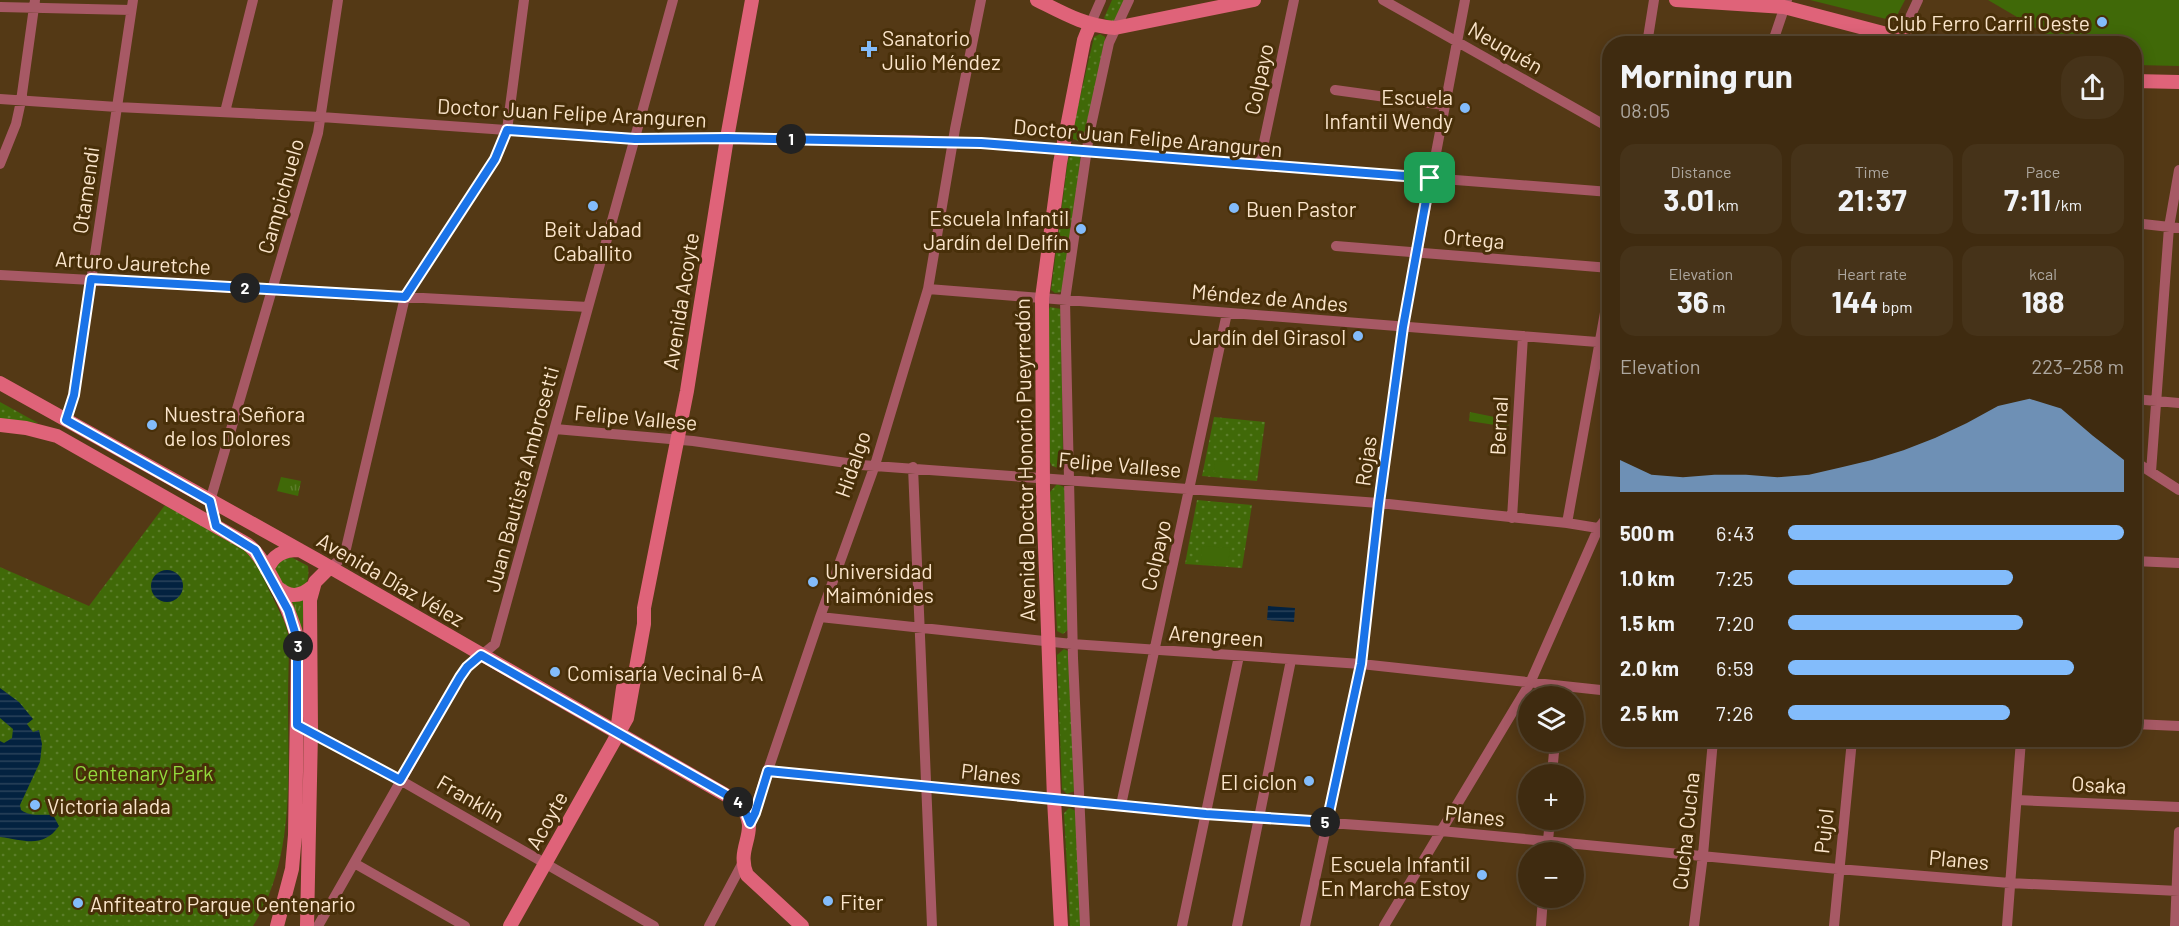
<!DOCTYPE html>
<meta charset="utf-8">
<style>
:root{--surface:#3f2b10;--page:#463319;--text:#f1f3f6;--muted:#ada79f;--line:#584730;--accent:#83bcfb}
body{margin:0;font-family:Barlow,sans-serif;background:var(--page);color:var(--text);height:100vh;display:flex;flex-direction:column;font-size:22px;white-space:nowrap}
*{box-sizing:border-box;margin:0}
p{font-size:20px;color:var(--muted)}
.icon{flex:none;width:33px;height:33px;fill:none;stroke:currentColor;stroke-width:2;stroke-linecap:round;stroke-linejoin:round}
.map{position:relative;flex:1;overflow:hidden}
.side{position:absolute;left:1602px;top:36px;width:540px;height:711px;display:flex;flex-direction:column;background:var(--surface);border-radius:24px;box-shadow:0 3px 15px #0003,0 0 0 2px var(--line)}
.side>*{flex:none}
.controls{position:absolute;left:1518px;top:686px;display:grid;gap:12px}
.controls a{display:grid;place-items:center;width:66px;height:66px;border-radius:50%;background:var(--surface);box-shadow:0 3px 15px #0003,0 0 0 2px var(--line);font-size:30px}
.pin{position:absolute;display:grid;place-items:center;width:51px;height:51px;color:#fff;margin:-26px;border-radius:12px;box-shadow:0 3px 9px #0006}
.km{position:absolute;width:30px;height:30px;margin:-15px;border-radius:50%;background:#222;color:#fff;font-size:16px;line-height:30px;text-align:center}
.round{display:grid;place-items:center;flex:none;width:63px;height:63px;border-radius:24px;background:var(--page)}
.overview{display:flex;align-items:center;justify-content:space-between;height:102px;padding:0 18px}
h1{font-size:33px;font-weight:700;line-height:45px}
.metrics{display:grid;grid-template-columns:repeat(3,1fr);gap:9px;height:102px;padding:6px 18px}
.metrics div{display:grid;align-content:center;border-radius:15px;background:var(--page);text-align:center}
.metrics b{font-size:30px;font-weight:700}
.metrics small{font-size:16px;font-weight:400}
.metrics p{font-size:16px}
.chart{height:168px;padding:12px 18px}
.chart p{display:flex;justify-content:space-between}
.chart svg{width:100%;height:108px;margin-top:6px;fill:var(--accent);opacity:.7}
ul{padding:0 18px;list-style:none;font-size:20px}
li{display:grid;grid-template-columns:96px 72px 1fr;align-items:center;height:45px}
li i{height:15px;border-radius:8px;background:var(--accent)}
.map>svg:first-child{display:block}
.grass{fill:url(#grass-tufts)}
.park{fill:url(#park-dots)}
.pitch{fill:#406908}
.water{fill:url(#water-rules)}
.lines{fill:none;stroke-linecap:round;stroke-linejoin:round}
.street{stroke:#a75965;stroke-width:10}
.secondary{stroke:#df6379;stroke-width:14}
.route-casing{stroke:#fff;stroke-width:12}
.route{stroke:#1a73e8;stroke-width:8}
.poi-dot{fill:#83bcfb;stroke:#482f09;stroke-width:2}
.labels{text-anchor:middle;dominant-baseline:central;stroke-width:6;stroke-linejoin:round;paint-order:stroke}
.poi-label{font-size:21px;fill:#fbe5cb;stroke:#482f09;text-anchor:start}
.street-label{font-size:21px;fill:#fbe5cb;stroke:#482f09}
.park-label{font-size:21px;fill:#92da3d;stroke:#482f09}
</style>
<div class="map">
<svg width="2179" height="926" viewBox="0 0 2179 926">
<defs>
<pattern id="grass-tufts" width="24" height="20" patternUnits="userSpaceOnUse" patternTransform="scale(1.5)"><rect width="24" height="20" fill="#406908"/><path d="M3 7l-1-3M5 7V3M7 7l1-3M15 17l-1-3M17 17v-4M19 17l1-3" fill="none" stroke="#5c7e2b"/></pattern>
<pattern id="park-dots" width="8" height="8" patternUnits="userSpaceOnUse" patternTransform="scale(1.5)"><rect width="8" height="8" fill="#406908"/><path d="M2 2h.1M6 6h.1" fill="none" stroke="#5c7e2b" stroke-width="1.8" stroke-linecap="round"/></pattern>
<pattern id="water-rules" width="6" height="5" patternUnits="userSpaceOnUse" patternTransform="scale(1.5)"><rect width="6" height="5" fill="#032240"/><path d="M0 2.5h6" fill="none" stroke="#29425a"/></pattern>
</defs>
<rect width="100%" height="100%" fill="#543915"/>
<!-- grass -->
<path class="grass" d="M1470,412L1509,420L1508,427L1469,421Z
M281,477L301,481L298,496L277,491Z
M304,598L302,635L290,601Z"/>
<!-- park -->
<path class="park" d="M1112,0H1127L1113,23L1104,18Z
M1100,34L1105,37V40L1086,139L1082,142L1073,139L1071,136L1094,37Z
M1072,154L1080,157L1081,161L1062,292L1055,293L1051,290L1068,159Z
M1050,307L1061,309L1063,462L1058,468L1052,466L1050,462L1048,311Z
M0,402L38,423L0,420Z
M1214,417L1265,422L1257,481L1202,476Z
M1057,484L1064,487L1066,491L1069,629L1063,634L1057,631L1050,492Z
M1197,500L1252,505L1242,568L1185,564Z
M165,505L244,548L253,557L285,623L289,637C289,658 288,680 288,702C288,777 295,860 253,926H0V567L89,606Z
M291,557L308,566C310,582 305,591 289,589C275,575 267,565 291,557Z
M1064,649L1068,651L1075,791L1067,794L1062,789L1057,655Z
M1069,808L1076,811L1081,926H1070L1064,813Z"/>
<!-- pitch -->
<path class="pitch" d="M1810,0H1905L1894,21Z
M1988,0H2179V66L2135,65L2134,44L2061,43Z
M1215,461L1231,462V473L1214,472Z
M1202,546L1230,548L1228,565L1201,563Z"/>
<!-- water -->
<path class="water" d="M151 586a16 16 0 1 1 32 0a16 16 0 1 1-32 0Z
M1268,606L1295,608L1294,622L1267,620Z
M0,688L19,702L33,719L27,724L33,732L39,730L42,744L40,762L20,805L21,810C31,817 41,814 53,815L59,826C43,849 24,840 0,837V741L4,743L12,738L13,729L0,718Z"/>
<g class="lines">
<!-- street -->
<path class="street" d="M1383,0L1610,128
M0,7L131,10
M1090,25L1101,0
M1898,43L1918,0
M1647,44L1654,0
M1772,44L1787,0
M1335,90L1444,105
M0,99L117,107L321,117L635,139L909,140L981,143L1610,192
M225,112L253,0
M0,164L16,124L21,101L35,0
M1259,166L1294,0
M2134,223L2179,228
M1336,246L1610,268
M0,275L588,307
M928,289L1610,343
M2134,399L2179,403
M66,420L74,395L133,0
M555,429L693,441L861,465L1379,503L1567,523L1610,530
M2134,461L2179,490
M913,467L932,926
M2151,472L2169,227L2179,170
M210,501L318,133L338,0
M1512,518L1523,336
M1567,523L1610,285
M2134,561L2179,563
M330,567L344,557L405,297L495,159L507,130L524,0
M820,617L1072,644L1361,664L1610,691
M2134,724L2179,726
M306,729L400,780L654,926
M768,771L1206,814L1441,831L1838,869L2010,883L2179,891
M1552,774L1555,741
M2017,800L2179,807
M1121,805L1227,313
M750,823L820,617L875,465L928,289L955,129L981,0
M1547,852L1550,819
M354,863L465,926
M318,926L460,677L467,667L495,644L673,0
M709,926L742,864
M1085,926L1073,658L1065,300L1089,135L1109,43L1129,0
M1182,926L1239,656
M1237,926L1291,660
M1305,926L1361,664L1379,503L1403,327L1465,0
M1384,926L1530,683L1598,529L1610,513
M1541,926L1543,897
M1694,926L1703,855L1713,740
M1834,926L1852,740
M2007,926L2021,740
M2175,926L2179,832"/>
<!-- secondary -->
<path class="secondary" d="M1037,0C1063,13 1085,26 1115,28L1254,0
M1676,0L1784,7L1925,44
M2134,81L2179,82
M0,383L321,562L738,802C764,831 734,845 747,875L802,926
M0,425L26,428L57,436L247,544C265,556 297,623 298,645L295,835L292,869L277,926
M267,570C273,555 283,550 299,550
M277,587C289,598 300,597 312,587
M617,731L623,688
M307,926L311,732L310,600L315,582L330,567
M510,926L627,718L644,624V608L687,391L727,138L752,0
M1061,926L1054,799L1043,491L1042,298L1060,163L1084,40L1090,25"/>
</g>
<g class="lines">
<!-- route casing -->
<g class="route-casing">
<path id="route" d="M507,130L635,139L727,138L981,143L1430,178L1403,327L1379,503L1361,664L1327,822L1206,814L768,771L755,813L750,823L744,808L725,794L481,655L467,667L460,677L400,780L297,725V639L288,610L255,550L216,526L210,501L66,420L74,395L91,279L405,297L495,159Z"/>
</g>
<!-- route -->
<use href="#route" class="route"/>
</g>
<!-- markers -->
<g class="poi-dot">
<circle cx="2102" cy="22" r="6"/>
<path d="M866 40h6v6h6v6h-6v6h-6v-6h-6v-6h6z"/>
<circle cx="1465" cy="108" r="6"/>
<circle cx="593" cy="206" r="6"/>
<circle cx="1234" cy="208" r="6"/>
<circle cx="1081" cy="229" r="6"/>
<circle cx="1358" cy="336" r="6"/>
<circle cx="152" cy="425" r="6"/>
<circle cx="813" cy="582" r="6"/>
<circle cx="555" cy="672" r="6"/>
<circle cx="1309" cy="781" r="6"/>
<circle cx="35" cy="805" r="6"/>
<circle cx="1482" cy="875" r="6"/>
<circle cx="828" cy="901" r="6"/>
<circle cx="78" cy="903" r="6"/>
</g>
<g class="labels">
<!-- poi labels -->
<g class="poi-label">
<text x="2090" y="22" text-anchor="end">Club Ferro Carril Oeste</text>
<text x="882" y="37">Sanatorio<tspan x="882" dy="24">Julio Méndez</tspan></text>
<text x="1453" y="96" text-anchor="end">Escuela<tspan x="1453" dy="24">Infantil Wendy</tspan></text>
<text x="1246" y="208">Buen Pastor</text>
<text x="1069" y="217" text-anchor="end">Escuela Infantil<tspan x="1069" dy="24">Jardín del Delfín</tspan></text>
<text x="593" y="228" text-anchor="middle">Beit Jabad<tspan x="593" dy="24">Caballito</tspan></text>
<text x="1346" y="336" text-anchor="end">Jardín del Girasol</text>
<text x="164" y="413">Nuestra Señora<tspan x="164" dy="24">de los Dolores</tspan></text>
<text x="825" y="570">Universidad<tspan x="825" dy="24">Maimónides</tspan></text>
<text x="567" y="672">Comisaría Vecinal 6-A</text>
<text x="1297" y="781" text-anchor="end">El ciclon</text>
<text x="47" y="805">Victoria alada</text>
<text x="1470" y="863" text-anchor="end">Escuela Infantil<tspan x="1470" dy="24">En Marcha Estoy</tspan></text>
<text x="840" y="901">Fiter</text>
<text x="90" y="903">Anfiteatro Parque Centenario</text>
</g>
<!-- street labels -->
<g class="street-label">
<text transform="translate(1506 47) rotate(30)">Neuquén</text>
<text transform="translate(1258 79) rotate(-78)">Colpayo</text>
<text transform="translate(572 112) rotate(3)">Doctor Juan Felipe Aranguren</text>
<text transform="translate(1148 137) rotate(5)">Doctor Juan Felipe Aranguren</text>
<text transform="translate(85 190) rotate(-82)">Otamendi</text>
<text transform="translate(280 196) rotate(-74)">Campichuelo</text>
<text transform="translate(1474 238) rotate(5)">Ortega</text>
<text transform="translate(133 262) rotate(3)">Arturo Jauretche</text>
<text transform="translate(1270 297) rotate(5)">Méndez de Andes</text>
<text transform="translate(680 301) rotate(-81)">Avenida Acoyte</text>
<text transform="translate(636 417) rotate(5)">Felipe Vallese</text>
<text transform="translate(1498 426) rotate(-87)">Bernal</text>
<text transform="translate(1024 460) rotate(-91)">Avenida Doctor Honorio Pueyrredón</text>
<text transform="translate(1365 461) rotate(-82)">Rojas</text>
<text transform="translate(852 464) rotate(-71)">Hidalgo</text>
<text transform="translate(1120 464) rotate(5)">Felipe Vallese</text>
<text transform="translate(521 479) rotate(-75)">Juan Bautista Ambrosetti</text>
<text transform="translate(1155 555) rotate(-77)">Colpayo</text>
<text transform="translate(391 579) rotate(30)">Avenida Díaz Vélez</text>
<text transform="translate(1216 635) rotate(4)">Arengreen</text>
<text transform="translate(991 773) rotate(6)">Planes</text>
<text transform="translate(2099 784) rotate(3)">Osaka</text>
<text transform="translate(471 798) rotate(30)">Franklin</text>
<text transform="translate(1475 815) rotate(6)">Planes</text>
<text transform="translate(546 820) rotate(-61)">Acoyte</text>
<text transform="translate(1685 831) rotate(-84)">Cucha Cucha</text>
<text transform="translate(1823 831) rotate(-84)">Pujol</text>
<text transform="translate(1959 859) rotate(5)">Planes</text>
</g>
<!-- park labels -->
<g class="park-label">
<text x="144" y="772">Centenary Park</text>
</g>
</g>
</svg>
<div class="controls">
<a><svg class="icon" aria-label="layers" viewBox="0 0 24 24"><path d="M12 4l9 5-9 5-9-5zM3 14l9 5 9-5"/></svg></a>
<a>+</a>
<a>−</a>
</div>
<div class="pin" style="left:1430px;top:178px;background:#1e9e55"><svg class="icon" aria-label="arrive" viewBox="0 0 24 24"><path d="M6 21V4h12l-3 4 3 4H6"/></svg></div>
<b class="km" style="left:791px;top:139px">1</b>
<b class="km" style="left:245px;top:288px">2</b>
<b class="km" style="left:298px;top:646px">3</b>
<b class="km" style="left:738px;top:802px">4</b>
<b class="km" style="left:1325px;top:822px">5</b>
<section class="side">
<div class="overview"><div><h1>Morning run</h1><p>08:05</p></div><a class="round"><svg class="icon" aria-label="share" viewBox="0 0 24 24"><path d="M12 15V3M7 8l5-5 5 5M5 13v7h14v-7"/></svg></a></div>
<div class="metrics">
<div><p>Distance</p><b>3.01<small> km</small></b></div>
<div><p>Time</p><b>21:37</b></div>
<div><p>Pace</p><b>7:11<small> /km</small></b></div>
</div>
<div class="metrics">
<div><p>Elevation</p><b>36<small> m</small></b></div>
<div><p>Heart rate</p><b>144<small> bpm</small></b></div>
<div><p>kcal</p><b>188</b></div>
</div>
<div class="chart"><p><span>Elevation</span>223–258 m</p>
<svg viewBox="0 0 160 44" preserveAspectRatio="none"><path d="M0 44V31L10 37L20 38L30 37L40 37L50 38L60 37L70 34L80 31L90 27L100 22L110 16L120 9L130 6L140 10L150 21L160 31V44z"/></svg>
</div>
<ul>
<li><b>500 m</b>6:43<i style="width:100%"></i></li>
<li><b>1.0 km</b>7:25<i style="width:67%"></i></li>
<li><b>1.5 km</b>7:20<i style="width:70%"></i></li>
<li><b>2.0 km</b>6:59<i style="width:85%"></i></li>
<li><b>2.5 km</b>7:26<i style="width:66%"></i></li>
</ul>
</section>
</div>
